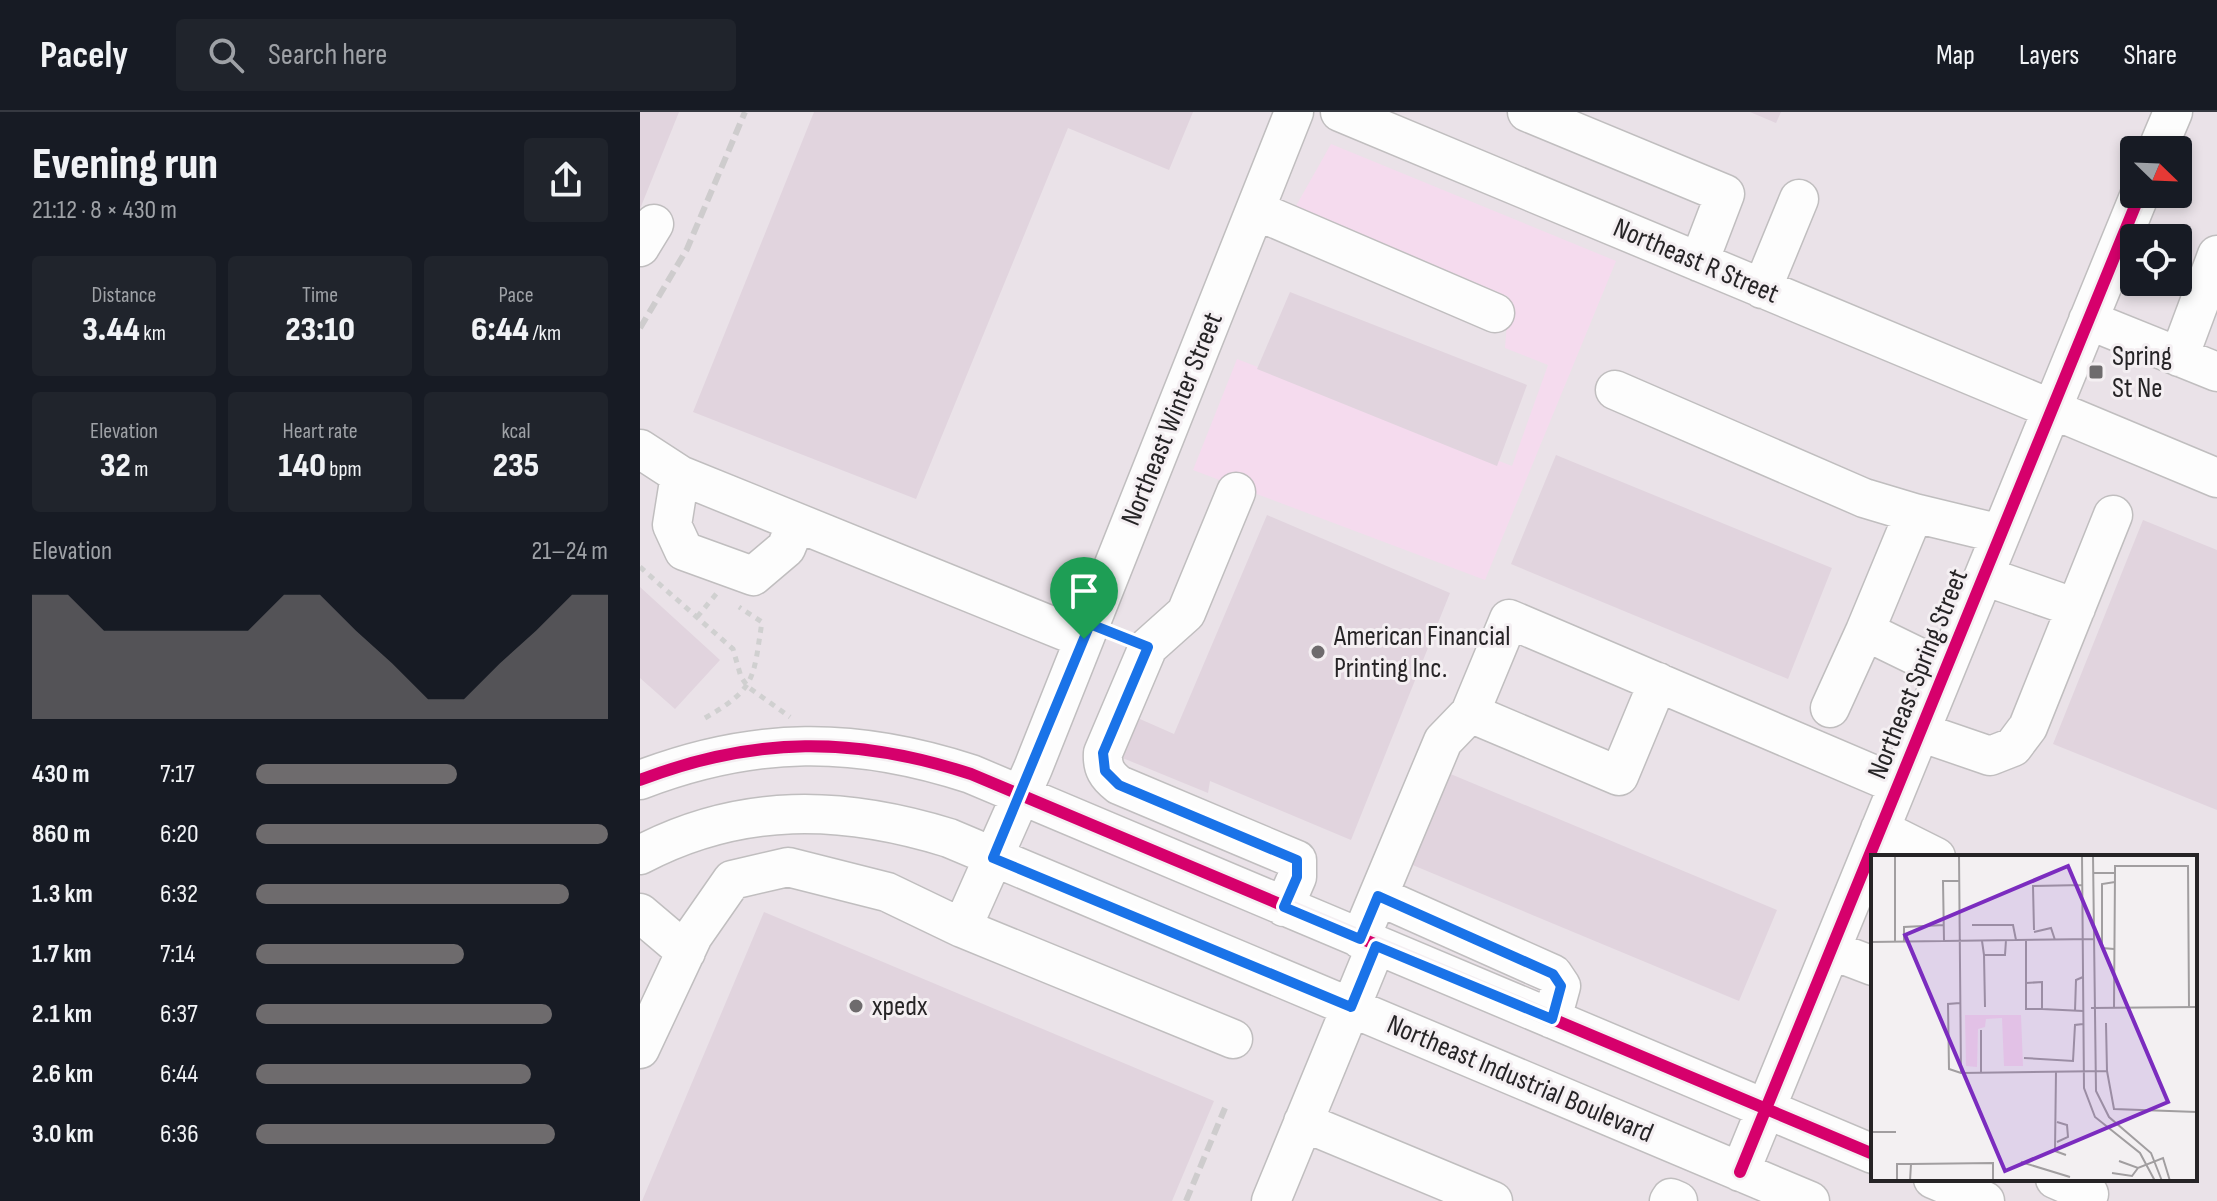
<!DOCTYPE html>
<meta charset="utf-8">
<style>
:root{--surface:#171b24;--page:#20242c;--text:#f1f3f6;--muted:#9ea1a6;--line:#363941;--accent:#6e6b6d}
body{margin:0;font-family:"Sofia Sans Condensed",sans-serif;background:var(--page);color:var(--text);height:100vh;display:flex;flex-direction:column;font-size:30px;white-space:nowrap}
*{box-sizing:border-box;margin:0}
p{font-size:26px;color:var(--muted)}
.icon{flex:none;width:44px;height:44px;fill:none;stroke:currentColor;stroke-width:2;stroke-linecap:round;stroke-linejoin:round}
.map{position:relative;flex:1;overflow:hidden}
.sheet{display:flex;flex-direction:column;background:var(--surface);width:640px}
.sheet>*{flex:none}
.needle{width:52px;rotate:113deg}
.tools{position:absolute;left:1480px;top:24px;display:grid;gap:16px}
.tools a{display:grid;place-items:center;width:72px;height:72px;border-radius:8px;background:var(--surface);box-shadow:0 4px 12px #0003;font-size:40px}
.pin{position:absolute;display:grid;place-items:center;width:68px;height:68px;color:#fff;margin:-82px -34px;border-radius:50% 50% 50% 0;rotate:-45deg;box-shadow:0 0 8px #0007}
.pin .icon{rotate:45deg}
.round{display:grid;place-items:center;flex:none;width:84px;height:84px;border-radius:8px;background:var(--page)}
.head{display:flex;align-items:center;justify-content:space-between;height:136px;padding:0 32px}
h1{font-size:44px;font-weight:800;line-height:60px}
.figures{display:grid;grid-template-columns:repeat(3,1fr);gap:12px;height:136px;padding:8px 32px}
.figures div{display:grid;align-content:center;border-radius:8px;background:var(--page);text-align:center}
.figures b{font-size:34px;font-weight:800}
.figures small{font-size:22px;font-weight:400}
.figures p{font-size:22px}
.chart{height:224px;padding:16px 32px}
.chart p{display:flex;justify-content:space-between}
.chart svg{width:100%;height:144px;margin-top:8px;fill:var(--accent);opacity:.7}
ul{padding:0 32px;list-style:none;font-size:26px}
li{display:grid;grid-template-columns:128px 96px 1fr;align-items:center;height:60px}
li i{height:20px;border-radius:10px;background:var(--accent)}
header{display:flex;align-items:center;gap:48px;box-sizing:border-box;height:112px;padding:0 40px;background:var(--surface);border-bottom:2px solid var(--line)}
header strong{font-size:38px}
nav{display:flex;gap:44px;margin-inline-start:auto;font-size:28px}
.search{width:560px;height:72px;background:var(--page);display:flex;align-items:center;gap:20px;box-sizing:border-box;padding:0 28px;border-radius:8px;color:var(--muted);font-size:30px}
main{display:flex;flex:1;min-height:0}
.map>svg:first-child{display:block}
.built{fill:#eae2e8;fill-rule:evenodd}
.green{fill:#f5dbee}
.building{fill:#e1d4de}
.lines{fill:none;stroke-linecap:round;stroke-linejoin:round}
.minor-casing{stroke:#c0bebf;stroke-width:41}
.path{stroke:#d0d0d0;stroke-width:5;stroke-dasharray:6 6;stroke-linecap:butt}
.minor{stroke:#fdfdfd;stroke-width:38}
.rail{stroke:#cecccd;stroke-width:6;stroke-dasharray:12 6;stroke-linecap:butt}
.cycleway-casing{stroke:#f4eff2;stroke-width:17}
.cycleway{stroke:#d6006c;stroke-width:12}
.route-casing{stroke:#fff;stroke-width:16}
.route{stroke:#1a73e8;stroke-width:10}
.poi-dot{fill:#6e6b6d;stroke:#f4eff2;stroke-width:3}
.labels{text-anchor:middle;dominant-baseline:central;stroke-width:6;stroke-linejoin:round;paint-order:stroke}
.street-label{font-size:28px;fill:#262426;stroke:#f4eff2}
.poi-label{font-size:28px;fill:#262426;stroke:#f4eff2;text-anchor:start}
.inset-road{fill:none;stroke:#a19ea0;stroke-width:2}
.view{fill:#7b2cbf;fill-opacity:0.15;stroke:#7b2cbf;stroke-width:4}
.inset-edge{fill:none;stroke:#262426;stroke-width:4}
</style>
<header>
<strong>Pacely</strong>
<div class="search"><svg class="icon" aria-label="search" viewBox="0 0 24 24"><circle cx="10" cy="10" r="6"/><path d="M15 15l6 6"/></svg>Search here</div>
<nav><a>Map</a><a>Layers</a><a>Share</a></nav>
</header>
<main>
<section class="sheet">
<div class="head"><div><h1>Evening run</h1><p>21:12 · 8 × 430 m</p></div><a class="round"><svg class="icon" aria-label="share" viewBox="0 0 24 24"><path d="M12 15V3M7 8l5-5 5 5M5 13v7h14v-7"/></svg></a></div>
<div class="figures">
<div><p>Distance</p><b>3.44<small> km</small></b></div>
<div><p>Time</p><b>23:10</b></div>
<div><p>Pace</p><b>6:44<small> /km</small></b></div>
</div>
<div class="figures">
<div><p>Elevation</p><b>32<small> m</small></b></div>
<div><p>Heart rate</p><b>140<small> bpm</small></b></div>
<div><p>kcal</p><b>235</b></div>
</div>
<div class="chart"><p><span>Elevation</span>21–24 m</p>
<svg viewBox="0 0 160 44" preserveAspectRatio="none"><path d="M0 44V6L10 6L20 17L30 17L40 17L50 17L60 17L70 6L80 6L90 17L100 27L110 38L120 38L130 27L140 17L150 6L160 6V44z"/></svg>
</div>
<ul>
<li><b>430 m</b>7:17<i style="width:57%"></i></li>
<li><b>860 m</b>6:20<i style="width:100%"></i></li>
<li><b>1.3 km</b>6:32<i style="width:89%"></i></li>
<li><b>1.7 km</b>7:14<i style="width:59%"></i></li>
<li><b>2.1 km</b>6:37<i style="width:84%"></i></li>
<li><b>2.6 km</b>6:44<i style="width:78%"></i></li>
<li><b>3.0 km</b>6:36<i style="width:85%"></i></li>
</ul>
</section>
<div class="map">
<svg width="1577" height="1089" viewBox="0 0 1577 1089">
<rect width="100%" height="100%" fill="#f3f0f2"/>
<!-- built -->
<path class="built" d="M0,0H1577V1089H0ZM1494,38H1538V82H1494ZM1494,126H1538V170H1494ZM1233,745H1555V1067H1233Z"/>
<!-- green -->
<path class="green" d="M691,32L976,149L845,468L553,358L597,247L872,354L908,253L865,236L869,185L656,94Z"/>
<!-- building -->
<path class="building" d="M0,0H39L0,97Z
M174,0H553L529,58L428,16L276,387L53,300Z
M1110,0H1141L1136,11Z
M650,180L887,273L857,354L617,257Z
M916,343L1192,456L1148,567L871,452Z
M627,403L810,481L711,728L570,669L568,681L468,640L484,600L534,622Z
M1503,408L1577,438V698L1413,632Z
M0,475L80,548L35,597L0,566Z
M801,658L1137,798L1099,889L763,749Z
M124,800L574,989L532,1089H2Z"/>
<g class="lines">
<!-- minor casing -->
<g class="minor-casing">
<path id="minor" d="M700,0L1577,366
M887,0L1085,82L1059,150
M1517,38L1533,0
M615,98L855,201
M0,135L14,112
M1122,177L1159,87
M1448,208L1577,260
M1539,245L1577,143
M975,278L1224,386L1274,401
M0,337L40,363L444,527
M40,363L32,413L44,439L113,464L146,436L156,412
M596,380L546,501L508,535L463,641C462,656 467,664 479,673L657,748V765L644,795
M1344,464L1436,496
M1305,558L1225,519L1274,401L1361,422
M1018,570L979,664L830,601L869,507L1258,673
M1190,596L1225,519
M1280,620L1350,644L1373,635L1388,615L1473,403
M0,668C115,624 215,624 331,662L1233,1042
M1240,717L1296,745
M0,743C101,690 202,693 309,726L1170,1089
M738,784L913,862L921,874L912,907
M0,801L46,840
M720,827L803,629L830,601
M1191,838L1233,854
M593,927L322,816L393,656L654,0
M0,937L53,824L92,768L148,755L247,780L322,816
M663,1010L853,1089
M1100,1060L1500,82
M1293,1067L1345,1089
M1415,1067L1449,1082
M631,1089L736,834
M1029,1089L1031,1086L1038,1089"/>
</g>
<!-- path -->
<path class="path" d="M0,455L93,537L101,565L108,575L150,605
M57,505L77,481
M65,606C117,576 113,566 122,510L99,495"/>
<!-- minor -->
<use href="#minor" class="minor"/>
<!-- rail -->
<path class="rail" d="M0,216L47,137L105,0
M546,1089L585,996"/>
<!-- cycleway casing -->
<g class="cycleway-casing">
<path id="cycleway" d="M0,668C115,624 215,624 331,662L1233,1042
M1100,1060L1500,82"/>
</g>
<!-- cycleway -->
<use href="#cycleway" class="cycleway"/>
</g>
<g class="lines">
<!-- route casing -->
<g class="route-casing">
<path id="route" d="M450,512L508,535L463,641L465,659L479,673L657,748V765L644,795L720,827L738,784L913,862L921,874L912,907L736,834L711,895L353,746Z"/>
</g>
<!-- route -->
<use href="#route" class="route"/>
</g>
<!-- markers -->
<g class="poi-dot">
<rect x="1448" y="252" width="16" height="16" rx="4"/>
<circle cx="678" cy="540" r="8"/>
<circle cx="216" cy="894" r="8"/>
</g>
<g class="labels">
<!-- street labels -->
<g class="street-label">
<text transform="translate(1056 149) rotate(23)">Northeast R Street</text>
<text transform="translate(532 307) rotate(-68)">Northeast Winter Street</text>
<text transform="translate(1278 562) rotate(-68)">Northeast Spring Street</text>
<text transform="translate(880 967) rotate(23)">Northeast Industrial Boulevard</text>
</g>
<!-- poi labels -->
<g class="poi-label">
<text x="1472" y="244">Spring<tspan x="1472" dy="32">St Ne</tspan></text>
<text x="694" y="524">American Financial<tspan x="694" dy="32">Printing Inc.</tspan></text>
<text x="232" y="894">xpedx</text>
</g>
</g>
<!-- overview -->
<g transform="translate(1231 743)">
<rect width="326" height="326" fill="#f3f0f2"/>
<path d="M94,160H150L152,211H133L131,163L115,164L114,172L107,174L106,212L95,211Z" fill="#f5dbee"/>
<path class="inset-road" d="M88,0L90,218M211,0L213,233L224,262L269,298L284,326M222,0L225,236L238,262L280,298L291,326M222,18H244V11H317L318,152M101,70H142L145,85M163,75L162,31L212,30M163,77L180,73L184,85M73,86L72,26H88M111,86L113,100H134L135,85M0,87L223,84M24,87V0M33,87V72L73,70M243,94L231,93V29L244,27M113,100L114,152M155,128L171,127V154H155V85M89,148L77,149L78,214L90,218L236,216L235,168M220,153L326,152M243,153L244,18M171,154L212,156M204,156L205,125L212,122M153,203L202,206L204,170L212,169M185,216L184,296L195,300M236,216L243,254L326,257M110,218V175M186,267L196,270L197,282L186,287M0,277H25M248,306L267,313L292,303L299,326M150,307L199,322M241,318L261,321L267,313M26,326V309H40M39,326L40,309L122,308V326"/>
<path class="view" d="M197,11L297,247L134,316L34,80Z"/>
<rect width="326" height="326" class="inset-edge"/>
</g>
</svg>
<div class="tools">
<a><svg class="needle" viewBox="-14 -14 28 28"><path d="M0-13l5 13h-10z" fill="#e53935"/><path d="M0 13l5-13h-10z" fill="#9ea1a6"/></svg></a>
<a><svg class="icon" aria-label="locate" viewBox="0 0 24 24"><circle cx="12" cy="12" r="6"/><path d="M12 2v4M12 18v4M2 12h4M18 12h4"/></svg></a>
</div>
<div class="pin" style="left:444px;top:527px;background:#1e9e55"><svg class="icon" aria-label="arrive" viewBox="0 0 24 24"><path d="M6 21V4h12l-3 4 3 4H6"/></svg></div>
</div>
</main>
